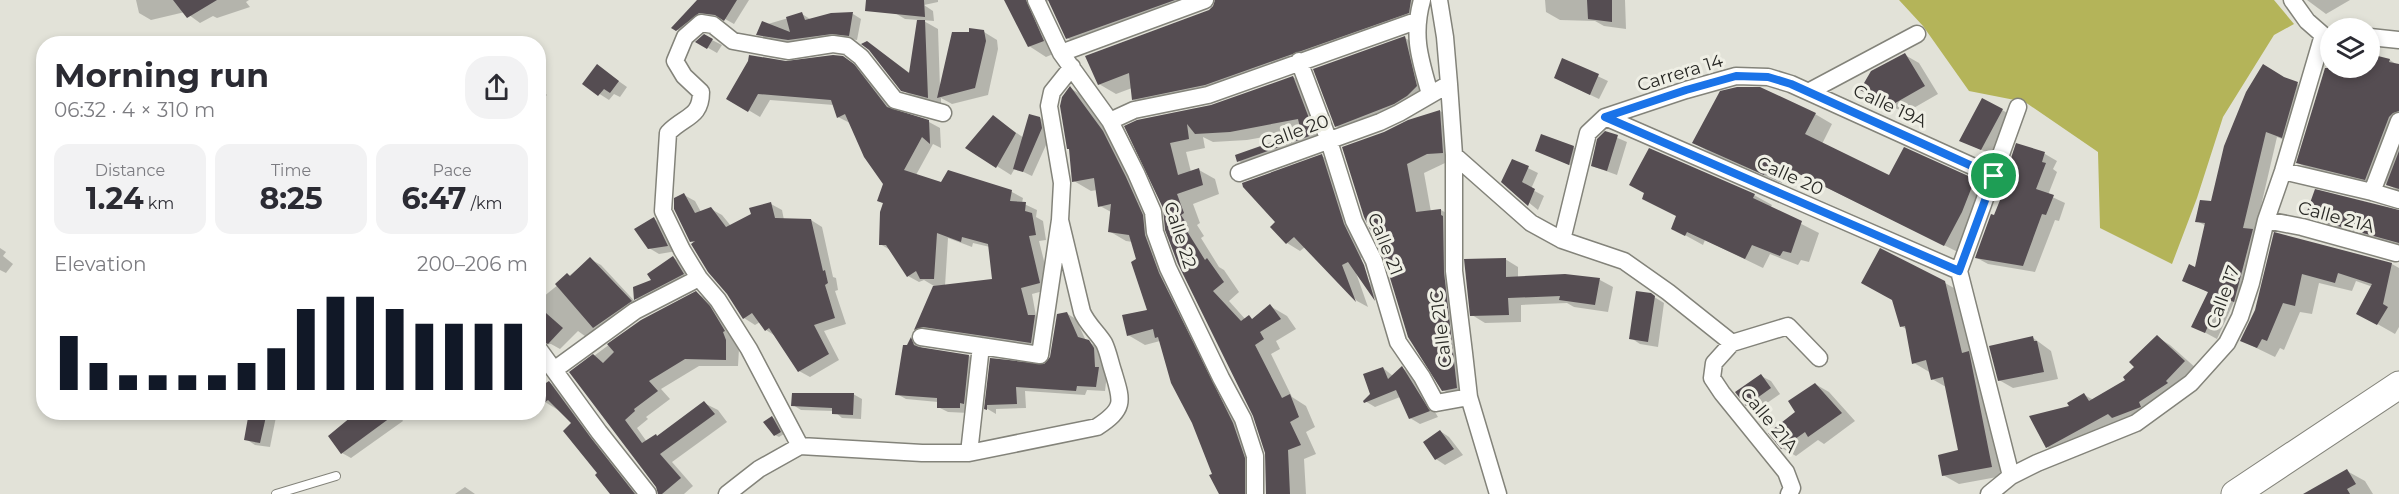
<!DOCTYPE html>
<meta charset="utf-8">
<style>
:root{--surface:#fff;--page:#f2f2f3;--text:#2b2b33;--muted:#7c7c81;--accent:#111827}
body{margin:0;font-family:Montserrat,sans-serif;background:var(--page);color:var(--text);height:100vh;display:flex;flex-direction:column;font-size:22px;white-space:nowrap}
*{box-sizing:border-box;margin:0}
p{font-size:20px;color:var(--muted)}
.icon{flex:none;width:33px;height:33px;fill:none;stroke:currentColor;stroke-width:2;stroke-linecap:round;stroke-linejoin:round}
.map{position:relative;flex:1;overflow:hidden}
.panel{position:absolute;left:36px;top:36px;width:510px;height:384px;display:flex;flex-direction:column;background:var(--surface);border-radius:24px;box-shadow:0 3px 9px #0003}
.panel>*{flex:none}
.tools{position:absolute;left:2320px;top:18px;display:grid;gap:12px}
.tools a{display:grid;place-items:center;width:60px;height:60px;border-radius:50%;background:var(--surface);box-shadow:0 3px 9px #0003;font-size:30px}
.pin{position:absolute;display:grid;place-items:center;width:51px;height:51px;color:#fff;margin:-26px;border:3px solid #fff;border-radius:50%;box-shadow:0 2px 6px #0007}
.round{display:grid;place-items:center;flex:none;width:63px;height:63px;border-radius:24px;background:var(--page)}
.head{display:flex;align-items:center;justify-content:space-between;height:102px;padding:0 18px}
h1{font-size:33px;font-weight:700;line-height:45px}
.stats{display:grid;grid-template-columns:repeat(3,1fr);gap:9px;height:102px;padding:6px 18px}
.stats div{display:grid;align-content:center;border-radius:15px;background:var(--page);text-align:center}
.stats b{font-size:30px;font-weight:700}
.stats small{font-size:16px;font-weight:400}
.stats p{font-size:16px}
.chart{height:168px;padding:12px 18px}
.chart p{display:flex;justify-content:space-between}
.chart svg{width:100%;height:108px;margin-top:6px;stroke:var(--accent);stroke-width:6}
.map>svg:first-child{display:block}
.forest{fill:#b4b459}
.shadow{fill:#0003;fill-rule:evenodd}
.building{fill:#554d52}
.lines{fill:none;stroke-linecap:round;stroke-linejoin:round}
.service-casing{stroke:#83837a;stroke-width:10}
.minor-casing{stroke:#83837a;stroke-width:19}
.primary-casing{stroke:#83837a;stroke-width:29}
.service{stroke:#fff;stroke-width:8}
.minor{stroke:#fff;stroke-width:16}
.primary{stroke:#fff;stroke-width:27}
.route-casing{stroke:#fff;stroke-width:12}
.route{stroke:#1a73e8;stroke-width:8}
.labels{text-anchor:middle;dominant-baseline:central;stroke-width:6;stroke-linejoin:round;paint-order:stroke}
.street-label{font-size:18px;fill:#292925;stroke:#efefe5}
</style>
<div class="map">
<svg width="2399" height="494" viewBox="0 0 2399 494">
<rect width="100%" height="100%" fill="#e2e2d8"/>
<!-- forest -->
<path class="forest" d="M1899,0H2274L2294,24L2274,35L2223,117L2197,198L2172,264L2100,228L2098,152L2025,102L1969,91L1923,26Z"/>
<!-- shadow -->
<path class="shadow" d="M136,0H249L246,2L250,7L217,18L213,16L200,23L185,12L151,20L139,13Z
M699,0H749L734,24L725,19L708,17L686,35L674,28Z
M883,0H938V2L924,5L933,11L934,21L922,20L938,29L940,88L984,32L997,40L998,49L988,95L952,104L941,98V104L916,98L902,90L867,42L911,74L919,20L905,19L895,13Z
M1006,0H1218L1085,48L1067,38L1049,0L1044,5L1060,51L1046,57L1029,46Z
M1219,0H1430L1426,2L1428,10L1426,22L1151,109L1133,99L1132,88L1116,94L1099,84L1210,11Z
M1545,0H1625L1626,29L1604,26L1595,21L1560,20L1546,12Z
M2307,0H2350L2326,14Z
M802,14L810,19L853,14L861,19L857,40L841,38L798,44L767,39L758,34L761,26Z
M1405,38L1422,48L1425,106L1354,136L1336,126Z
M712,40L722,45L717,53L698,42Z
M446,41L465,44H445Z
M1905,55L1919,63L1938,94L1905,113L1876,98Z
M2331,56V68H2370V56L2390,60L2399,66V191L2385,183L2383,189L2316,173L2298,163Z
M1563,60L1608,81L1599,99L1565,83Z
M789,63L854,64L865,73L895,111L929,122L940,128L941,148L933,144L916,175L942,184L948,172L1012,192L1023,198L1022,203L1037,210L1036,217L1043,221L1046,240L1039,241L1051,289L1032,294L1042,349L927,335L916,329L934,286L924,280L919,282L908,276L892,251L880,244L884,204L879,201L884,184L850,123L838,117L834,105L770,100L760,117L728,98ZM948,238L972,247L973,243L990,247L994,280L945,286Z
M606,72L627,87L620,97L614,94L609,100L584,84Z
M1293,77L1310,87L1331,144L1255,171L1239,161L1237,156L1303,133L1302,130L1247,140L1213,142L1203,137L1205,148L1186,152L1191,172L1199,170L1215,179L1219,194L1193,204L1200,223L1197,225L1204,236L1201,238L1219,267L1224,270L1239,292L1229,301L1246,320H1254L1270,306L1287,316L1296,329L1276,341L1280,349L1271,354L1292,397L1306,406L1315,427L1306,432L1316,454L1304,459L1306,494H1266L1267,455L1254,415L1164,207L1126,127L1212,106Z
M2286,79L2310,90L2294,144L2277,137L2255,232L2246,307L2234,302L2217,339L2193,326L2210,293L2184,281L2196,269L2206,226L2197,221L2212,203Z
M538,87L547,95L538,103Z
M1070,88L1087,98L1120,142L1162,246L1250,434L1261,494H1221L1160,341L1145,345L1128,335L1149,311L1138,260L1133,242L1126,241L1109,231L1111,212L1100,206L1097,190L1091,191L1074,181Z
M2002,110L2011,115L1991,154L1961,141Z
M1440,111L1457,121L1460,162L1445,163L1424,173L1431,212L1441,210L1458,220L1460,400L1443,390L1384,133L1408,121Z
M1815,114L1832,124L1822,144L1890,177L1974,180L1991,190L1962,254L1789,169L1782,183L1711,153L1694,143Z
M993,117L1024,138L1040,118L1050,124L1051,134L1032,176L1015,168L1011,175L968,148Z
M1606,133L1627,142L1617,175L1592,166Z
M2017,145L2045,154L2057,161L2053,169L2057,172L2048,195L2065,203L2059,221L2055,220L2035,272L1988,264L1977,258L2016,163Z
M1573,147L1583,153L1578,169L1537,150Z
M1322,156L1336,164L1387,306L1376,300L1355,270L1368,307L1357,301L1305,247L1300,251L1287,243ZM1363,257L1371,284L1367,280L1361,258Z
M1528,168L1538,173L1531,189L1544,196L1538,210L1503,182Z
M684,195L695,201L701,212L711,209L722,215L731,226L771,204L782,210L784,220H811L822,227L833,277L836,278L838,290L835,291L846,324L824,331L839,360L810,377L799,371L777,337L766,330L760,322L755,325L744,318L695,243L691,241Z
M1754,195L1772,205L1770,208L1819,233L1809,262L1801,260L1798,265L1770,254L1763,268L1705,240L1703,245L1672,228Z
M2399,211V247L2325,226L2307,216Z
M654,219L664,225L677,251L659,254L649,248Z
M2275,234L2392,264L2399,268V327L2395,334L2358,313L2373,287L2356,281L2352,291L2319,283L2312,314L2300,312L2284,350L2280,348L2275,357L2242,341L2256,310Z
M0,248L6,252L3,256L13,264L6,273L0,270Z
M674,258L682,263L691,279L643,303L636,299Z
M590,259L601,265L641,308L593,342L578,331L560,349L551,344L542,345L538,354V292L543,297Z
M1505,259L1518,267V277L1565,275L1600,280L1613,287L1608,312L1574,307L1567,303L1521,305V322L1485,323L1472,315Z
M1945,283L1961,292L2008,475L1959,484L1943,475L1960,452L1946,387L1932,379L1931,373L1914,363L1908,330L1901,326Z
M696,293L710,301L736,340L739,349L738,366H699L661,389L670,399L646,417L648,419L637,428L647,442L658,437L704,403L718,410L727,422L672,462L693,486L684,494H659L658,487L571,373L641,321Z
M1651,295L1664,303L1658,347L1640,344L1631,338Z
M1066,313L1076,319L1086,341L1098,347L1103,354L1104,372L1107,374L1105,391L1087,390L1085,395L1025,391L1026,408L996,409V414L986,408L992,360L1045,366L1052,357Z
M2032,337L2051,351L2058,379L2013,388L1999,380Z
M2157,337L2170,345L2197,369L2180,391L2060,455L2047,447L2072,407L2084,395L2094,400L2127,381Z
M911,339L920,344L922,349L969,356L978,362L969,413L948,412L938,407V402L906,399L897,394Z
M1383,368L1393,376L1402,368L1412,374L1438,417L1420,424L1410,418L1400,397L1375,407L1365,401L1372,395Z
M1761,376L1771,381L1780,394L1757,410L1747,405Z
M549,382L562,390L641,494H613L573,423L558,410L545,402Z
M1815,384L1829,392L1855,421L1824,444L1818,440L1796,456L1782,448L1797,412Z
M853,394L862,399L861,419L842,418L834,411L801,410L793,405Z
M251,412H277L270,447L255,445L246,439Z
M397,412L403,421L351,458L342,453Z
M772,417L777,420L784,434L779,437L775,435Z
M1440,431L1449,437L1463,455L1445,465L1436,459Z
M2347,471L2365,481L2373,494H2306Z
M465,487L475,494H455Z"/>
<!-- building -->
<path class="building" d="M173,0H217L187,18Z
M697,0H737L724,21L715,15L699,13L676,31L671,28Z
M866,0H924L925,17L865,11Z
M1004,0H1026L1044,41L1028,47Z
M1048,0H1175L1066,39Z
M1215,0H1411L1409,13L1205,85L1132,100L1129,73L1098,85L1085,56L1209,10L1213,6Z
M1587,0H1612V22L1588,19Z
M802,12L805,20L831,13L853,12L849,36L832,34L788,40L756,35L762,21L790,32L786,17Z
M917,20H925L928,98L901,91L869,50L861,44L867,41L909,73Z
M969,28L984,30L986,41L975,88L937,98L952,32H969Z
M704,34L713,39L707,49L695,42Z
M1405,36L1417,86L1407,96L1394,104L1335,127L1313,69Z
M1905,53L1925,86L1890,106L1860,90L1871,71Z
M2370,54L2390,59L2389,62L2399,64V111L2393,113L2389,117L2365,180L2296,163L2325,68H2370Z
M749,55L786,61L833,55L843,56L854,64L887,107L929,120L930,144L922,137L904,170L941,182L948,170L1012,190L1010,201L1026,202L1025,211L1032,213L1036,235L1029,236L1040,283L1021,288L1028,315H1035L1031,343L923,327L914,330L933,286L992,279L988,244L962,237L961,242L937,233L934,279H920L916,271L907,277L886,245H879L880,212L883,203L877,201L883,184L864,157L845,114L837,118L831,100L758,94L748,112L726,99L748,61Z
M1562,58L1599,74L1590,95L1554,78Z
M597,64L619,81L610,93L604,89L598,96L582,84Z
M2263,64L2284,77L2298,82L2282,138L2266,132L2243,228L2253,229L2234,302L2221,297L2205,333L2191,327L2208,292L2182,281L2189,264L2195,267L2205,223L2195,222L2200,200L2211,201L2224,146L2246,92Z
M1293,76L1315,134L1237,162L1235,155L1301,132L1298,119L1230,132L1195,134L1187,124L1189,139L1170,143L1178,175L1199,168L1203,185L1177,194L1184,213L1181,215L1188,226L1185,228L1205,260L1207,258L1224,282L1213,291L1241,321L1249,315L1252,319L1270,304L1281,319L1260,332L1264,339L1255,345L1282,398L1290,394L1299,417L1290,422L1301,445L1288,450L1290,494H1266L1265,453L1253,416L1178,264L1165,230L1163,208L1124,126L1137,120L1211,105Z
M1070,86L1103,131L1126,177L1143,215L1145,235L1159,273L1233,423L1245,458V494H1219L1209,475L1212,474L1192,423L1171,383L1158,337L1155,338L1153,329L1127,336L1122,315L1147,310L1131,262L1136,259L1129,235L1108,232L1111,204L1098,207L1094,178L1072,182L1069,149H1067L1060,106L1062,97Z
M1737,87H1760L1816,113L1805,134L1889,175L1904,147L1975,179L1962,212L1944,246L1771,160L1764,175L1692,143L1720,91Z
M1982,98L2003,109L1981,150L1959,141Z
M1440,110L1443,153L1427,154L1407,164L1416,212L1441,209V215L1443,216L1444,272L1457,388L1442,391L1408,337L1384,258L1364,217L1342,147L1384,132L1408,120Z
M1029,114L1040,117L1042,128L1023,172L1013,169Z
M993,115L1016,133L996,168L965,148Z
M1605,131L1618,135L1607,171L1591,166L1597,139Z
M1541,134L1574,146L1569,165L1535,151Z
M2016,143L2045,152L2042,162L2046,163L2036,189L2054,195L2046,215L2042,214L2023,266L1975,258L1991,214L1994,215L2015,163L2010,161Z
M1649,148L1755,194L1753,198L1802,221L1791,253L1783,251L1780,256L1752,245L1745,259L1687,232L1685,236L1671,229L1676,216L1642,199L1644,193L1629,185Z
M2399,151V189L2386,185Z
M1322,154L1344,224L1364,265L1375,301L1348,262L1342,265L1356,302L1294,237L1286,244L1270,227L1275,222L1243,187L1242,183Z
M1512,159L1529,166L1522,182L1535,189L1528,206L1501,182Z
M2315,189L2399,210V243L2305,217Z
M684,193L695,213L711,207L726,227L751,214L749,208L771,202L775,218L811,219L823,271L825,270L828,283L825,285L835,318L814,325L829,354L798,372L769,328L765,331L752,313L743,319L727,294L708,272L691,244L695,241L690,242L674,209V198Z
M654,217L668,246L648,249L634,229Z
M2274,232L2392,263L2383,304L2388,307L2377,325L2356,314L2372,284L2338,273L2335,283L2302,274L2295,306L2283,303L2267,341L2262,339L2257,348L2240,341L2255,310Z
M1880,248L1945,281L1962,353L1969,351L1992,467L1942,476L1938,455L1958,450L1943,377L1931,380L1926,360L1912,364L1905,326L1900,327L1892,300L1861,283Z
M673,256L684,274L634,300L633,287L651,280L647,274Z
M590,257L632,301L593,328L555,284L567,273L570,276Z
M1506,258V277L1565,274L1600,278L1595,305L1559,300L1560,296L1508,298L1509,315L1470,316L1464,259Z
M696,291L710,306L725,331L723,332L726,340V360L685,359L649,381L658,391L634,409L635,411L625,420L642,443L656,434L657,436L704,401L715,414L660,454L681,478L662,494H658L656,487L569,372L593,354L603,363L614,352L607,344L641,320Z
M1636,291L1651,293L1655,296L1648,342L1629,339Z
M538,306L563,328L548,344L538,338Z
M1067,312L1078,337L1089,340L1094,348L1095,367H1099L1096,387L1077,386L1076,391L1016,387L1017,404L987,405V410L984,409L990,358L1044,364L1050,357L1057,314Z
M2157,335L2185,361L2166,381L2168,383L2139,402L2141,407L2112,418L2108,414L2046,448L2029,416L2069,406L2067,403L2084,393L2089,401L2125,380L2123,377L2134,367L2129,362Z
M2033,336L2034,341H2037L2044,372L1998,381L1989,346Z
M911,337L914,345L919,347L969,355L964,404L960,403V408H937V398L895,395L903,345H907Z
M1402,366L1430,411L1409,419L1396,390L1364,403L1363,401L1370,394L1363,374L1383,367L1388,379Z
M1761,374L1771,388L1746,406L1735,392Z
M549,381L591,438L635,494H610L595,475L597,473L563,431L571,423L548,400L538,407V388Z
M1815,383L1842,413L1808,437L1805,432L1781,449L1768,433L1795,412L1788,401Z
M792,393H854L853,415L832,414V408L791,406Z
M249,412H267L260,443L244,440Z
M357,412H398L341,454L328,436Z
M772,416L781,432L774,436L763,422Z
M1440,430L1454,449L1435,460L1423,442Z
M2347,469L2356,484L2347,489L2350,494H2303Z"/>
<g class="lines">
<!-- service casing -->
<g class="service-casing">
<path id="service" d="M276,494L336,476"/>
</g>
<!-- minor casing -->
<g class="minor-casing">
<path id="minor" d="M1036,0L1061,53L1110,121L1136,173L1153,212L1155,232L1168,268L1221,378L1243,419L1255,456V494
M1422,0C1412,36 1420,59 1430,94
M2370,37L2399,40
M1061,53L1205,0
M1299,61L1329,141L1354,221L1374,261L1398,342L1422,377L1436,403L1469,397
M1449,84L1454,155V271L1464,353L1469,397L1498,494
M1810,91L1917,34
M1605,117L1959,271
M1110,121L1134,110L1208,95L1416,21
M1454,155L1531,223L1562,240L1624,261L1668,292L1732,343
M2283,171L2372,192L2399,200
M1239,173L1380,122L1399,113L1449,84L1445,37L1439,0
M2372,192L2399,121
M2266,220L2302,227L2396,253
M1562,240L1588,133L1605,117L1686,90L1736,76L1768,77L1791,84L1994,176
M1959,271L2011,476
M1959,271L2018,107
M921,337L1040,355L1060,220L1062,183L1049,106L1052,92L1072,67
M538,348L599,432L648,494
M554,370L635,311L699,278
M800,446L749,349L718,300L699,278L682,250L663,211L668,133C684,116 701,118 701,92L684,76L675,61L685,37L701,23L713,25L733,41L788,51L833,44L847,46L861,57L895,100L943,113
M969,453L981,346
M727,494L759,469L800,446L922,453H969L1097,427C1126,408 1122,401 1113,371C1110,362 1108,351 1104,343C1097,332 1087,324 1082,312L1060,220
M1789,494L1792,488L1786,472L1722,393L1712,378L1714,363L1732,343L1788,326L1819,358
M1989,494L2011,476L2037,463L2136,423L2191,383L2227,343L2240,317L2251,283L2266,220L2283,171L2323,35L2307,21L2292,0"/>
</g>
<!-- primary casing -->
<g class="primary-casing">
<path id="primary" d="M2235,494L2399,385"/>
</g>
<!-- service -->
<use href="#service" class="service"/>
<!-- minor -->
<use href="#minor" class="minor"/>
<!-- primary -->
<use href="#primary" class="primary"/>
</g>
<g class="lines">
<!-- route casing -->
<g class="route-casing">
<path id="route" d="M1736,76L1768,77L1791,84L1994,176L1959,271L1605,117L1686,90Z"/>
</g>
<!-- route -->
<use href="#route" class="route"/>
</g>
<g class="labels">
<!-- street labels -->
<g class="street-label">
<text transform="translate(1680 73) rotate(-17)">Carrera 14</text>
<text transform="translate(1890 106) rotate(25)">Calle 19A</text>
<text transform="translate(1295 132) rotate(-20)">Calle 20</text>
<text transform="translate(1790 176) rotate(24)">Calle 20</text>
<text transform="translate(2336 217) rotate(15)">Calle 21A</text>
<text transform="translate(1180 235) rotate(72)">Calle 22</text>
<text transform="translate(1385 244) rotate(68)">Calle 21</text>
<text transform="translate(2223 297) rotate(-70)">Calle 17</text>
<text transform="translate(1441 329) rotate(-97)">Calle 21C</text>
<text transform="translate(1769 420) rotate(50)">Calle 21A</text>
</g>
</g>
</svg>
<div class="tools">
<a><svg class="icon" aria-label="layers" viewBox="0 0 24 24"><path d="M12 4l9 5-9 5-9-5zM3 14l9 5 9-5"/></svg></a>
</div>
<div class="pin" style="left:1994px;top:176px;background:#1e9e55"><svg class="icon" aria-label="arrive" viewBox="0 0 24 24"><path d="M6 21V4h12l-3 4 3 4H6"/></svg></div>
<section class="panel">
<div class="head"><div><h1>Morning run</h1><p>06:32 · 4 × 310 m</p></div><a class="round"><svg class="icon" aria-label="share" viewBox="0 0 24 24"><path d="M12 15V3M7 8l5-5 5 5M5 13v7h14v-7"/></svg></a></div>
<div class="stats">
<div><p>Distance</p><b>1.24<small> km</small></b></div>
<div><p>Time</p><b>8:25</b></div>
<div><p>Pace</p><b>6:47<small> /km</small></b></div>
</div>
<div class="chart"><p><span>Elevation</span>200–206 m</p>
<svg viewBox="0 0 160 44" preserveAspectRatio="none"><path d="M5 44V22M15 44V33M25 44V38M35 44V38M45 44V38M55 44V38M65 44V33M75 44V27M85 44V11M95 44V6M105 44V6M115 44V11M125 44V17M135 44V17M145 44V17M155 44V17"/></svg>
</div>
</section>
</div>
